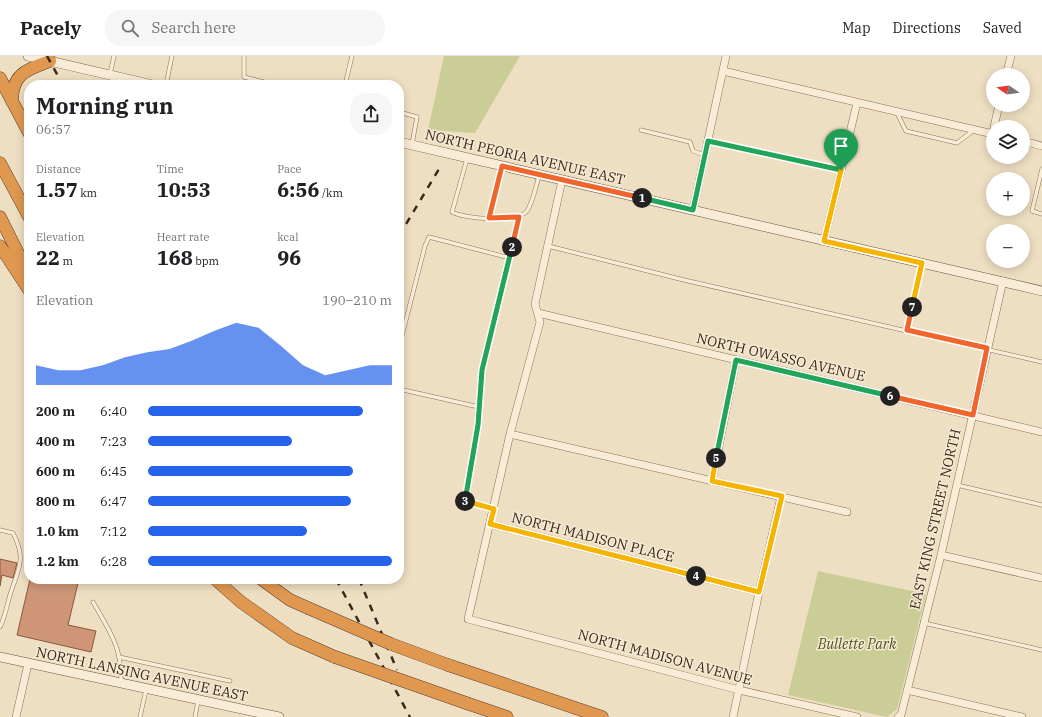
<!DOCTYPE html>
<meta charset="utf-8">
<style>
:root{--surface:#fff;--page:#f6f6f6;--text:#202124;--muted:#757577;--line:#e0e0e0;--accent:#2563eb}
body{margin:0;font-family:"IBM Plex Serif",serif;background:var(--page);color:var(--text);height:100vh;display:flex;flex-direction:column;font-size:15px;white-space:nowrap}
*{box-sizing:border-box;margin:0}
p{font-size:13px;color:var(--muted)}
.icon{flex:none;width:22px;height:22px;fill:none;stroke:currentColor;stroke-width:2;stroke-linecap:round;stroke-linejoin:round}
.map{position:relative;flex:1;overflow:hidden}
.sheet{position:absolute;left:24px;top:24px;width:380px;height:504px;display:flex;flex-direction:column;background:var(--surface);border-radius:16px;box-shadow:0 2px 10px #0003}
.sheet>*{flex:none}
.needle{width:26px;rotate:283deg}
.controls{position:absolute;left:986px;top:12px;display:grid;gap:8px}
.controls a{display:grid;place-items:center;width:44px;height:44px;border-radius:50%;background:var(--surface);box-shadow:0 2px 10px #0003;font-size:20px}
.pin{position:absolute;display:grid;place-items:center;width:34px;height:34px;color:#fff;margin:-41px -17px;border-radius:50% 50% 50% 0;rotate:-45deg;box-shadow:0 0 4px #0007}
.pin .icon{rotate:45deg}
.km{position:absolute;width:20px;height:20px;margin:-10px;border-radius:50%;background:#222;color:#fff;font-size:11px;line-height:20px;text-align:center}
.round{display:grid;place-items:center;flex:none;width:42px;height:42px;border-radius:16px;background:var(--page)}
.overview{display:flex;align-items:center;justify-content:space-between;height:68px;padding:0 12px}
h1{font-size:22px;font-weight:800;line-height:30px}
.figures{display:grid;grid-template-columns:repeat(3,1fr);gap:6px;height:68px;padding:4px 12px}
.figures div{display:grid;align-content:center}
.figures b{font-size:20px;font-weight:800}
.figures small{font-size:11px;font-weight:400}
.figures p{font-size:11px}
.chart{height:112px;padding:8px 12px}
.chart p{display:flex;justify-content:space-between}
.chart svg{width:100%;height:72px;margin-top:4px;fill:var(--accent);opacity:.7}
ul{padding:0 12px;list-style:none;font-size:13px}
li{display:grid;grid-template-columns:64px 48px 1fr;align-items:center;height:30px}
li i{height:10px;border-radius:5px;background:var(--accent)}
header{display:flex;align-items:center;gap:24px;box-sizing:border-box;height:56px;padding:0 20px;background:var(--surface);border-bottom:1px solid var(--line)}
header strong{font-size:19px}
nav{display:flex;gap:22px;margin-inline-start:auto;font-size:14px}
.search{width:280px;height:36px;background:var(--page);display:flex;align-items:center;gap:10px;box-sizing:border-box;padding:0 14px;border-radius:16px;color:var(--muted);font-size:15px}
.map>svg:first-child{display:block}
.green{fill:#cacd96}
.building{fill:#ce9677;stroke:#89573e}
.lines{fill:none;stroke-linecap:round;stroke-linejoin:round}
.lane-casing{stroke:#897059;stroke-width:4.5}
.street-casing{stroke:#897059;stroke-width:8}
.secondary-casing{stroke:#6b513c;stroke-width:10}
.highway-casing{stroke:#573e2d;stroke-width:13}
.lane{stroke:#f9ecd6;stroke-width:3.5}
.street{stroke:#f9ecd6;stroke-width:7}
.secondary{stroke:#f9ecd6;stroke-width:9}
.highway{stroke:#e09851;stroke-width:12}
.rail{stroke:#39291d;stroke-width:2.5;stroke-dasharray:7 7;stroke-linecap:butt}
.highway-bridge-casing{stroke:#573e2d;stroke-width:13;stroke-linecap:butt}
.highway-bridge{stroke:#e09851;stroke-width:12}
.split-1-casing{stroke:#fff;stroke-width:8}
.split-2-casing{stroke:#fff;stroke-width:8}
.split-3-casing{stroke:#fff;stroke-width:8}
.split-4-casing{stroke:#fff;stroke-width:8}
.split-5-casing{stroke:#fff;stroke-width:8}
.split-6-casing{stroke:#fff;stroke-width:8}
.split-7-casing{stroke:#fff;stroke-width:8}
.split-8-casing{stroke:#fff;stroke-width:8}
.split-1{stroke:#22a559;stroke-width:5}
.split-2{stroke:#f0652b;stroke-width:5}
.split-3{stroke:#22a559;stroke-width:5}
.split-4{stroke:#f5b400;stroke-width:5}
.split-5{stroke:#f5b400;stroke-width:5}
.split-6{stroke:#22a559;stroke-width:5}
.split-7{stroke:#f0652b;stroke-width:5}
.split-8{stroke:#f5b400;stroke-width:5}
.labels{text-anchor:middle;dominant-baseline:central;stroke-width:3;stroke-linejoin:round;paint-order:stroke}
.street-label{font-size:14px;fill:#39291d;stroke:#f6e9d2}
.park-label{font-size:14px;font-style:italic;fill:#4c5624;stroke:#f6e9d2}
</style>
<header>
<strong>Pacely</strong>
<div class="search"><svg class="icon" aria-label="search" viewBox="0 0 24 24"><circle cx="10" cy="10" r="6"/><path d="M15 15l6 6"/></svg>Search here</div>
<nav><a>Map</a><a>Directions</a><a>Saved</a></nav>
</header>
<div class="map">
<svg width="1042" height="661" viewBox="0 0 1042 661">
<rect width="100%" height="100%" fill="#efdfc2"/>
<!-- green -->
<path class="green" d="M444,0H520L475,77L428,74Z
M818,515L926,538L897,653L887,661L788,639Z"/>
<!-- building -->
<path class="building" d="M0,503L17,507L13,522L2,519L0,530Z
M30,523H79L68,569L96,575L91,596L17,579Z"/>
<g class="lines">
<!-- lane casing -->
<g class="lane-casing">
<path id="lane" d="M244,0V21L276,29
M110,18L114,0
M166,29L172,0
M345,29L352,0
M399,56L417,61L412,88
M897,57L906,75L957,87L974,74
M641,74L690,86L693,95L704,99
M708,85L841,115
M467,103L452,156C464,163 518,167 527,155C533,146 536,130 539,120
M1042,113L1032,155L1042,158
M489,162L502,111
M548,190L684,224L1042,306
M907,274L922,208
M399,291L425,190L429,181L510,202
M399,333L479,351
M957,429L1042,449
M493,453L465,445L478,369L482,314L519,161
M0,474L13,477C27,504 18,513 10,539C7,549 5,561 0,571
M93,546C110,576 122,591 121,626
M924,567L1042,594
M119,601L230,625
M140,661L146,634
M195,661L198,645"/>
</g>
<!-- street casing -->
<g class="street-casing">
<path id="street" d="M723,15L993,78
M1006,19L1011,0
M994,71L999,49
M1023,85L1042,90
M562,124L535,248L540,266L510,378L468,563L739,634L857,661
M693,154L726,0
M824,185L857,47
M538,257L1042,376
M510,378L847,456
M712,425L736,304
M490,468L759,536
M941,499L1042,522
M907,634L1022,661
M16,661L28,608
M733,661L759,536L781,441
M898,661L901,659L941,499L1003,225"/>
</g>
<!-- secondary casing -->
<g class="secondary-casing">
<path id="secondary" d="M28,0L153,29
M399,86L1042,235
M0,601L279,661"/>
</g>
<!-- highway casing -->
<g class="highway-casing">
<path id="highway" d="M0,22L29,77
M12,46C12,17 27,14 50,5
M0,107L29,161
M0,161L29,219
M0,190L29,234
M215,523L241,546L292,582L335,601
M261,523L290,544L308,552
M448,609L602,661
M469,648L507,661"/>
</g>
<!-- lane -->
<use href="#lane" class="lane"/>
<!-- street -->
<use href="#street" class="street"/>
<!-- secondary -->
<use href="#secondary" class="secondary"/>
<!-- highway -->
<use href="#highway" class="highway"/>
<!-- rail -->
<path class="rail" d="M47,0L63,29
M399,180L439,113
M336,523L410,661
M359,523L397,614"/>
<!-- highway-bridge casing -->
<g class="highway-bridge-casing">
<path id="highway-bridge" d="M308,552L391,588L448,609
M335,601L469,648"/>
</g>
<!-- highway-bridge -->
<use href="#highway-bridge" class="highway-bridge"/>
</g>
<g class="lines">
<!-- split-1 casing -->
<g class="split-1-casing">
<path id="split-1" d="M642,142L693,154L708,85L841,114"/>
</g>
<!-- split-2 casing -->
<g class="split-2-casing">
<path id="split-2" d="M512,191L519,161L489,162L502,110L642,142"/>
</g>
<!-- split-3 casing -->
<g class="split-3-casing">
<path id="split-3" d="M465,445L478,369L482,314L512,191"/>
</g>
<!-- split-4 casing -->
<g class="split-4-casing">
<path id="split-4" d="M465,445L494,453L490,468L696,520"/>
</g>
<!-- split-5 casing -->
<g class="split-5-casing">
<path id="split-5" d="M696,520L759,536L782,440L712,425L716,402"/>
</g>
<!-- split-6 casing -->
<g class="split-6-casing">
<path id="split-6" d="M716,402L736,304L890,340"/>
</g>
<!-- split-7 casing -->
<g class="split-7-casing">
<path id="split-7" d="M890,340L973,359L987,292L907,274L912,251"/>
</g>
<!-- split-8 casing -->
<g class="split-8-casing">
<path id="split-8" d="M841,114L824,185L922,207L912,251"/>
</g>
<!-- split-1 -->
<use href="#split-1" class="split-1"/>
<!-- split-2 -->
<use href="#split-2" class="split-2"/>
<!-- split-3 -->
<use href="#split-3" class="split-3"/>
<!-- split-4 -->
<use href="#split-4" class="split-4"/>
<!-- split-5 -->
<use href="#split-5" class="split-5"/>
<!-- split-6 -->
<use href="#split-6" class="split-6"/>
<!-- split-7 -->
<use href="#split-7" class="split-7"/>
<!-- split-8 -->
<use href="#split-8" class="split-8"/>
</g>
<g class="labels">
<!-- street labels -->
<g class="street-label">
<text transform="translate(525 101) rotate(13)">NORTH PEORIA AVENUE EAST</text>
<text transform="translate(781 301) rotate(13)">NORTH OWASSO AVENUE</text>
<text transform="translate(935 463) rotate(-77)">EAST KING STREET NORTH</text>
<text transform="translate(593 481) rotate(14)">NORTH MADISON PLACE</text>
<text transform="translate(665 601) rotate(15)">NORTH MADISON AVENUE</text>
<text transform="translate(142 618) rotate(12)">NORTH LANSING AVENUE EAST</text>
</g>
<!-- park labels -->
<g class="park-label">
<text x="857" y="588">Bullette Park</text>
</g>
</g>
</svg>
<div class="controls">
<a><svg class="needle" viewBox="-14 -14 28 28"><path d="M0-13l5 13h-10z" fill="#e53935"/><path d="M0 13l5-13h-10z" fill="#757577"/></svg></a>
<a><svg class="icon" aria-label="layers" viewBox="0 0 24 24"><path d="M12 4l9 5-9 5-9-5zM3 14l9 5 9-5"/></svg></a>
<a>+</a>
<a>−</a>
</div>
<div class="pin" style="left:841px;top:114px;background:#1e9e55"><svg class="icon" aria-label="arrive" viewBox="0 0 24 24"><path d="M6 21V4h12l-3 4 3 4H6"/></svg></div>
<b class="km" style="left:642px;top:142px">1</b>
<b class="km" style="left:512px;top:191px">2</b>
<b class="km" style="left:465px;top:445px">3</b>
<b class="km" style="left:696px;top:520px">4</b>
<b class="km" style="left:716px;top:402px">5</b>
<b class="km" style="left:890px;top:340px">6</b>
<b class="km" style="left:912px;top:251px">7</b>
<section class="sheet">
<div class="overview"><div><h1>Morning run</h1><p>06:57</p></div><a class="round"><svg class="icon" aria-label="share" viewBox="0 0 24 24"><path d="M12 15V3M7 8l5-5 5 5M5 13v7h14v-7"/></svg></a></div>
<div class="figures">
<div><p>Distance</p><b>1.57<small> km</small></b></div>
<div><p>Time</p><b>10:53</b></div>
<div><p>Pace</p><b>6:56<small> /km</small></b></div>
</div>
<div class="figures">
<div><p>Elevation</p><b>22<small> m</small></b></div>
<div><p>Heart rate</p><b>168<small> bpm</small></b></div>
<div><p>kcal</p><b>96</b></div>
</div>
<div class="chart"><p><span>Elevation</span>190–210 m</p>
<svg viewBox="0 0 160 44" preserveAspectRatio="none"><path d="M0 44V32L10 35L20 35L30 32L40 27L50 24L60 22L70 17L80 11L90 6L100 9L110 20L120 32L130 38L140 35L150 32L160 32V44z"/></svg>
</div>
<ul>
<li><b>200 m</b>6:40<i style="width:88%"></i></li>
<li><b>400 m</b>7:23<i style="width:59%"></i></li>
<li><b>600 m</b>6:45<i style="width:84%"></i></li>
<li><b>800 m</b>6:47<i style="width:83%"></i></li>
<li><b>1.0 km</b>7:12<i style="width:65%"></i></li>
<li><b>1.2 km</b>6:28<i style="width:100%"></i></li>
</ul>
</section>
</div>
